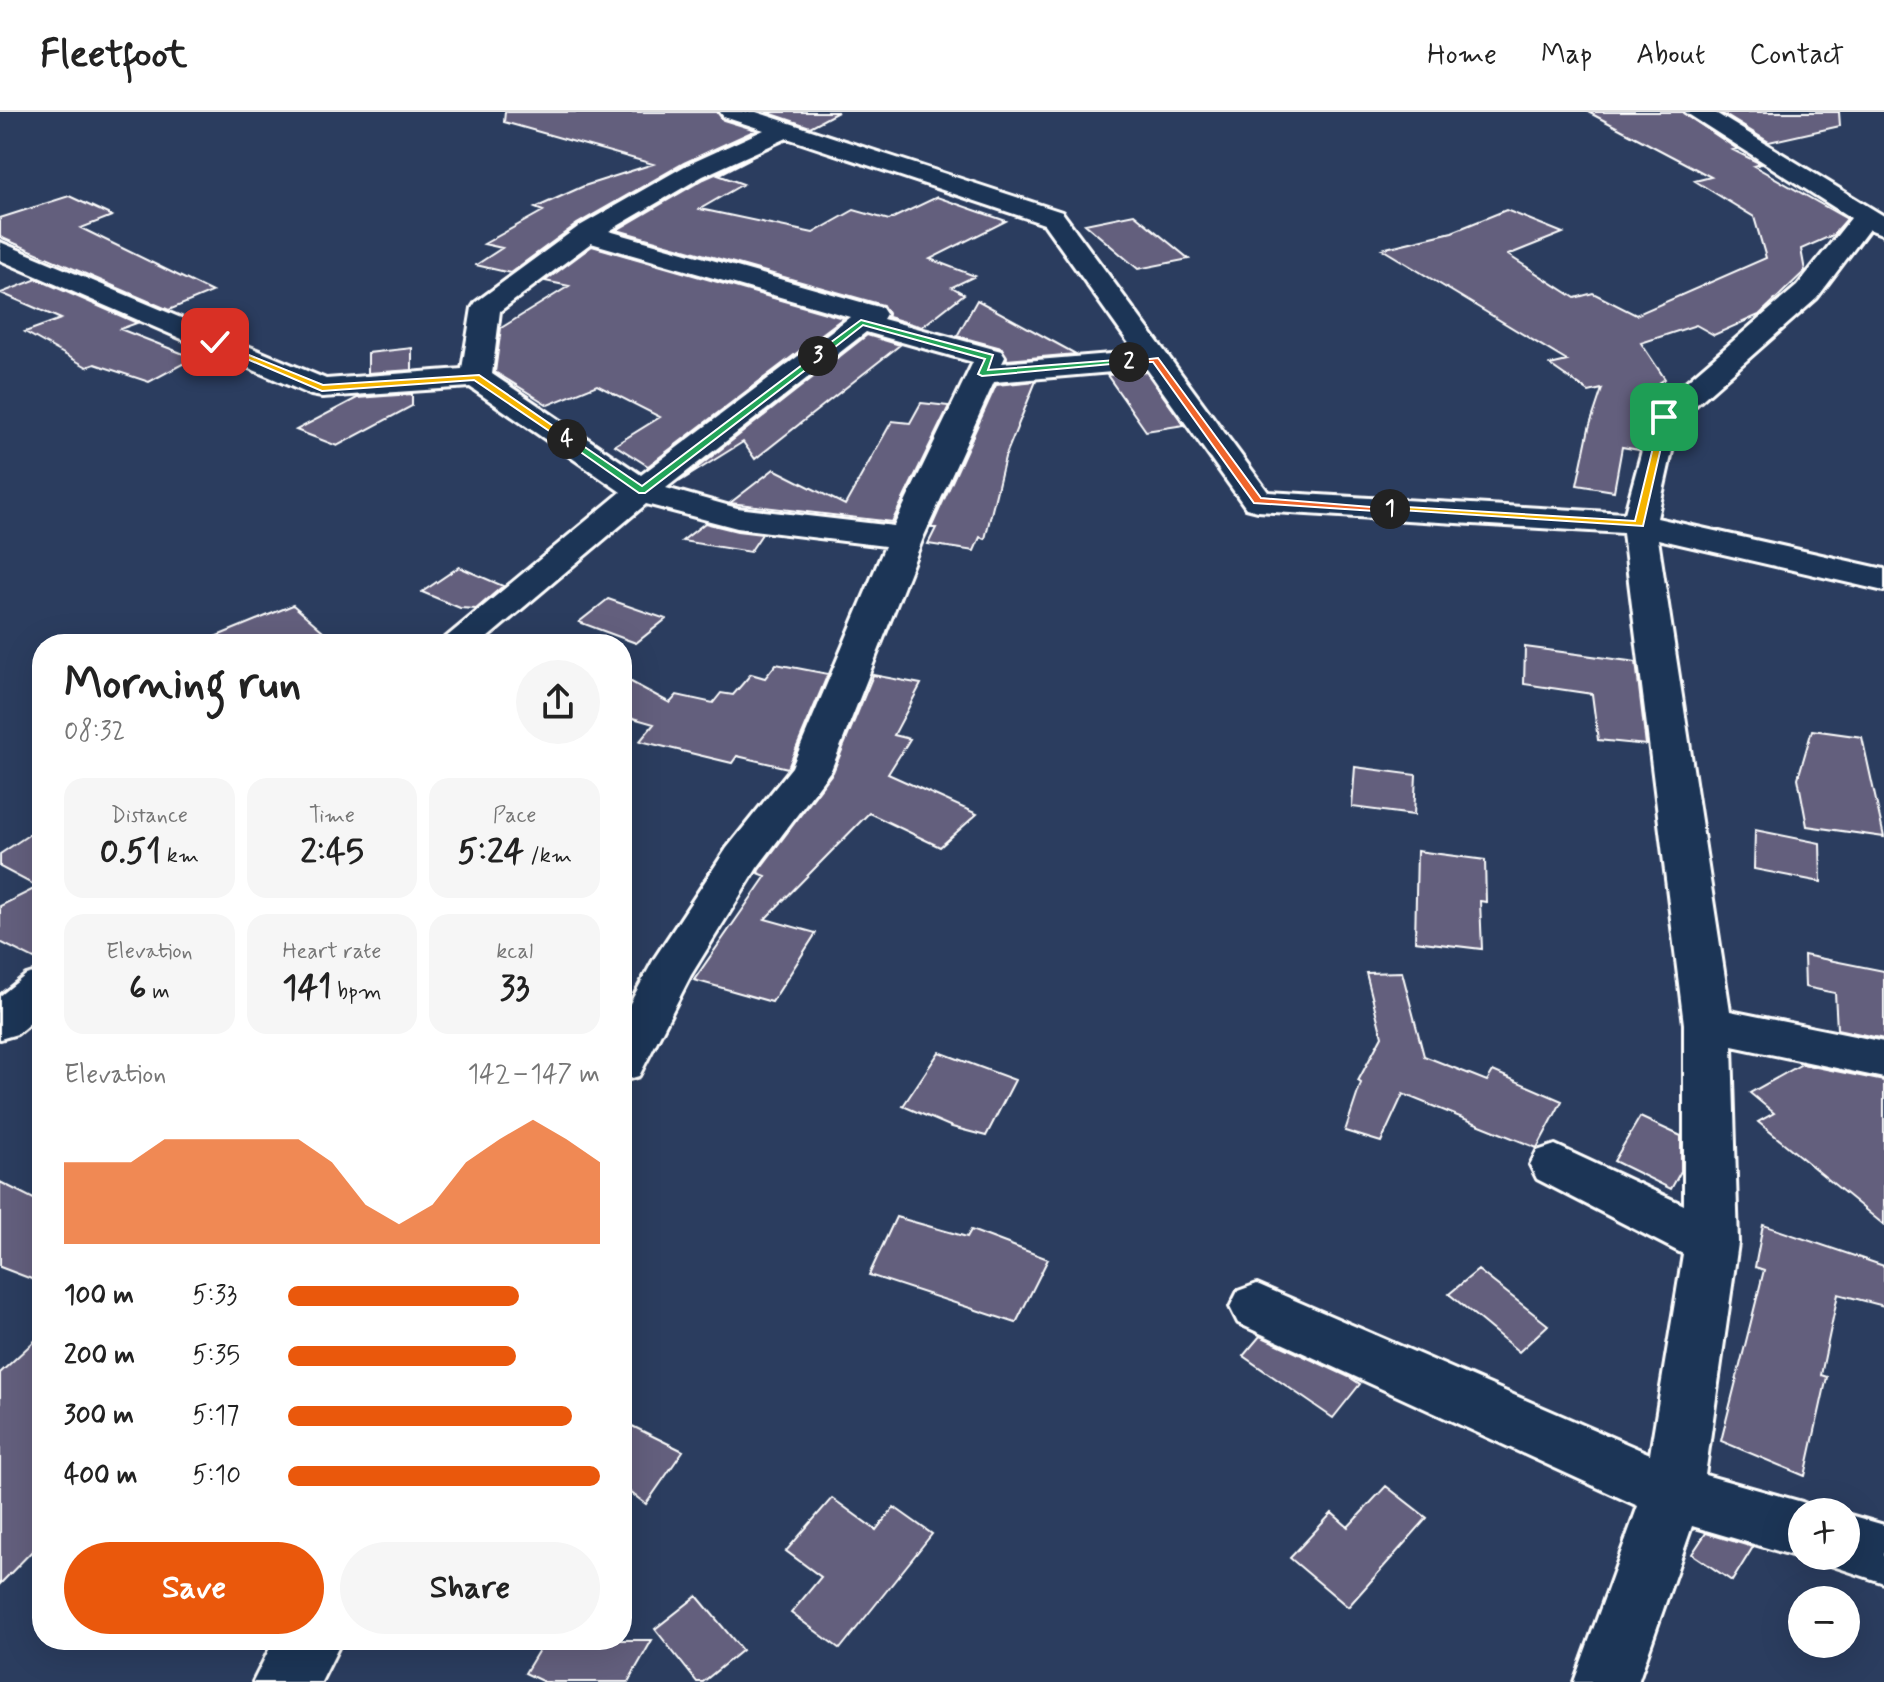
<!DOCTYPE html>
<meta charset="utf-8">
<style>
:root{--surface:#fff;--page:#f6f6f6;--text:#222;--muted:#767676;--line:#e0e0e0;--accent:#ea580c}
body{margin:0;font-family:Mynerve,sans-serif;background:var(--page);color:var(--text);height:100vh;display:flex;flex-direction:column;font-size:30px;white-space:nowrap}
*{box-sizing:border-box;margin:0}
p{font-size:26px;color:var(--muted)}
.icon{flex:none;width:44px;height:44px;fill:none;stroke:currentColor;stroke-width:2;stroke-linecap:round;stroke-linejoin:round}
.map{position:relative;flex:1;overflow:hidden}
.drawer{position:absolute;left:32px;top:522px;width:600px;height:1016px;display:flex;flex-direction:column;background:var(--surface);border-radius:32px;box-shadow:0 8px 32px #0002}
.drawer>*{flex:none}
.controls{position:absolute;left:1788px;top:1386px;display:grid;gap:16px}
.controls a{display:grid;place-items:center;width:72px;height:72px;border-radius:50%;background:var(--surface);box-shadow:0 8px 32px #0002;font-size:40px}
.pin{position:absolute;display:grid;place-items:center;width:68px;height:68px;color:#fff;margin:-34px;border-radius:16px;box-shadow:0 4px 12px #0006}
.km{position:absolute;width:40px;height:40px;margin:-20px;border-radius:50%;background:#222;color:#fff;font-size:22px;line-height:40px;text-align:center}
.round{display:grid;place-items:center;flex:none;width:84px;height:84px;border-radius:42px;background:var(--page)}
.headline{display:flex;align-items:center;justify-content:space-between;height:136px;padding:0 32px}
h1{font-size:44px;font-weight:700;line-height:60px}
.metrics{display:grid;grid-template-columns:repeat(3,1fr);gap:12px;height:136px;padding:8px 32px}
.metrics div{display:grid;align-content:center;border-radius:20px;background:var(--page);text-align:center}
.metrics b{font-size:34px;font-weight:700}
.metrics small{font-size:22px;font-weight:400}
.metrics p{font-size:22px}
.chart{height:224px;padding:16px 32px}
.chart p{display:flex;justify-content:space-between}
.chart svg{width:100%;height:144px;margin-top:8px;fill:var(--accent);opacity:.7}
.action{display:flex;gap:16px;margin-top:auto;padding:16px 32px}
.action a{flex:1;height:92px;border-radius:48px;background:var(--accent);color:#fff;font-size:32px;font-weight:700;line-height:92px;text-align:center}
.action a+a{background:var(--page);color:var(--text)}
ul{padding:0 32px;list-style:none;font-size:26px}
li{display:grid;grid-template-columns:128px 96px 1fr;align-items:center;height:60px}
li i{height:20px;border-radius:10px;background:var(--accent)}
header{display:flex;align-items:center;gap:48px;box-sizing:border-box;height:112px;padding:0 40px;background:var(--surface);border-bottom:2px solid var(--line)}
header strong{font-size:38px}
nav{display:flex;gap:44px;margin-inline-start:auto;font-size:28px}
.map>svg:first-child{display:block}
.building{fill:#635f7d;stroke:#fff;stroke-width:2}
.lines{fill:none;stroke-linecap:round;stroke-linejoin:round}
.minor-casing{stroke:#fff;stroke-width:6}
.minor{fill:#1d3557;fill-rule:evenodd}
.split-1{fill:#f5b400;stroke:#fff;stroke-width:2}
.split-2{fill:#f0652b;stroke:#fff;stroke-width:2}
.split-3{fill:#22a559;stroke:#fff;stroke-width:2}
.split-4{fill:#22a559;stroke:#fff;stroke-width:2}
.split-5{fill:#f5b400;stroke:#fff;stroke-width:2}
</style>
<header>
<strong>Fleetfoot</strong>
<nav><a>Home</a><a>Map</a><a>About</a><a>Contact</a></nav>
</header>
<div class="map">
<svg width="1884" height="1570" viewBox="0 0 1884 1570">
<rect width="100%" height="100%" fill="#2b3d5f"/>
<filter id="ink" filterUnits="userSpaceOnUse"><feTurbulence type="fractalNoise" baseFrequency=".0125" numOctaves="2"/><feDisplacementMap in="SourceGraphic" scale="16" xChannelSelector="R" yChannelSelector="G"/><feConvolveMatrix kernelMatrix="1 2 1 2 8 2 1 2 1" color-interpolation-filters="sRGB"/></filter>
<g filter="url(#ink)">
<!-- building -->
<path class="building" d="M505,0H717L723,8L756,18L684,51L577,112L510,161L476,153L502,136L484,132L543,99L535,96L584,74L653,52L504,10Z
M766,0H838L810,15Z
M1588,0H1682L1737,37L1733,38L1761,52L1754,54L1847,107L1833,123L1801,137L1805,159L1759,203L1714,223L1696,213L1641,231L1665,267L1642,282L1657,291L1650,297L1639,338L1622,335L1614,379L1577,373L1589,316L1602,277L1589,280L1550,253L1567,249L1382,137L1452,120L1506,98L1563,121L1508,143L1575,186L1593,181L1636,203L1766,146L1754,105L1695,69L1711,65Z
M1720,0H1839L1840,14L1769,30Z
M751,46L718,63L743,72L700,97L813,121L854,98L889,108L937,85L1006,109L930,147L975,164L952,175L964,182L922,215L888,205L883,193L617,118L704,67Z
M69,84L112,104L81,116L212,180L169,198L0,125V106Z
M1134,102L1189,147L1138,157L1085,112Z
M592,134L843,206L648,354L615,333L660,305L597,273L548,293L495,260L501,216L569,174L545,169Z
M37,167L137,211L120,217L194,246L149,270L95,252L87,255L25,220L61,207L1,181Z
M977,188L1052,229L1076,242L1007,248L1002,236L957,224Z
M867,223L900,233L755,347L743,330L679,370Z
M412,236V258L368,261V241Z
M1146,260L1184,313L1146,319L1107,263Z
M1036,269L1005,345L985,427L980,425L974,439L928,432L936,416H931L996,273Z
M412,282V294L337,334L296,318L357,286Z
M921,291L949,294L892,410L730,391L774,357L845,393L892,309L910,311Z
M705,411L737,419L762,422L750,440L682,429Z
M459,455L503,474L476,497L460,496L422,480Z
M608,487L666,507L636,531L579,510Z
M293,493L338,532H200V531Z
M1525,535L1636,550L1646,633L1598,628L1592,582L1524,572Z
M776,552L828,562L788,656L737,644L732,651L640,629L654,612L622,603V565L670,591L677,583L713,591L721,581L733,583L751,562L765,566Z
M873,563L921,572L894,623L910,627L888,662L977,702L940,735L869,701L765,807L816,821L772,890L694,868L766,764L758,761L759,758L833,660Z
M1812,618L1862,625L1884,725L1807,714L1798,666Z
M1355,655L1416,663L1414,703L1352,695Z
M42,714V851L0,830V794L38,775L0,755V742Z
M1755,718L1820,731L1821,770L1754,757Z
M1417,739L1485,748L1486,790L1480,789L1482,837L1415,829Z
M1804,843L1884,859V927L1837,917L1835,881L1805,875Z
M1402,860L1424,944L1487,969L1493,959L1562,989L1537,1036L1403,982L1381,1030L1345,1019L1361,971L1358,969L1382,924L1366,861Z
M939,940L1015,968L986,1024L952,1015L903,994Z
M1802,952L1884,969V1113L1758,1010L1774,1001L1750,981Z
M1640,1005L1681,1024V1059L1671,1077L1614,1049Z
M0,1070L42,1091V1171L0,1155Z
M896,1105L967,1125L971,1118L1048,1147L1016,1211L869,1163Z
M1763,1113L1884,1154V1194L1838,1182L1821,1263L1827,1265L1805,1364L1721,1329L1764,1158L1755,1155Z
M1478,1158L1548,1213L1519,1240L1449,1182Z
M42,1222V1429L0,1472V1261Z
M1260,1224L1349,1265L1360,1272L1333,1306L1243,1244Z
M622,1309L683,1339L646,1392L622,1374Z
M1386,1374L1427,1406L1348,1495L1290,1446L1332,1401L1348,1415Z
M832,1386L876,1418L894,1395L932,1422L840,1537L791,1501L821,1465L786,1439Z
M1706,1421L1753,1435L1732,1469L1692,1442Z
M697,1484L742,1538L703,1570H697L655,1517Z
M545,1528H652L628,1570H544L525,1561Z"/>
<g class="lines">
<!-- minor casing -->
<g class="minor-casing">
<path id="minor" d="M720,0H756L1062,100L1268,380L1625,401L1653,298L1797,174L1851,106L1685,0H1714L1884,104V123L1869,117L1817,186L1679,308L1657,406L1884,457V479L1658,427L1730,899L1884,930V966L1732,934L1738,1131L1705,1363L1802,1390L1824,1400H1802V1444H1808L1802,1446L1692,1414L1638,1570H1574L1638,1394L1238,1211L1230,1195L1238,1179L1257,1172L1650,1342L1683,1142L1537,1067L1530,1053L1537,1039L1555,1033L1684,1093V912L1623,421L1258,399L1246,396L1147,257L994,270L923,426L831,658L757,756L691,863L639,964L622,969V906L654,847L727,736L792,655L885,434L737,416L646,392L480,532H438L621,380L470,275L322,285L311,283L0,148V130L326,267L462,257L472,196L476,190L578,115L685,54L764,18L724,5ZM787,26L1044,112L1135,240L1002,251L1005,245L1001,239L883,207L886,202L882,196L609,119L703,64ZM591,131L850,205L641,363L492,262L500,199ZM866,220L973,250L894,414L737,396L666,376Z
M42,858V901L17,922L0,927V884L26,863Z
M1846,1402L1884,1413V1471L1824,1451L1821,1444H1846Z
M274,1528H342L321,1570H253Z"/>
</g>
<!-- minor -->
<use href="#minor" class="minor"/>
</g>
</g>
<!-- split-1 -->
<path class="split-1" d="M1661,303L1668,305L1643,414L1385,397L1390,394L1635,409Z"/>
<!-- split-2 -->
<path class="split-2" d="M1158,246L1261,386L1395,397L1390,400L1254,391L1153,250H1124Z"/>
<!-- split-3 -->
<path class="split-3" d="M861,208L993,243L988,258L1129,247L1133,250L982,264L978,262L985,247L863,213L821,246H815V242Z"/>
<!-- split-4 -->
<path class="split-4" d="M818,241L821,246L645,381H639L562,327L570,325L642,374Z"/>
<!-- split-5 -->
<path class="split-5" d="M212,228L323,273L479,263L572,327L564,329L474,268L322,279L212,232Z"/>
</svg>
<div class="controls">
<a>+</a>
<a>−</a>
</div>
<div class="pin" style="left:1664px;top:305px;background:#1e9e55"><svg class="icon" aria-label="arrive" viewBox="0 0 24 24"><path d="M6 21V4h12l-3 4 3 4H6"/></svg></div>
<div class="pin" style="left:215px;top:230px;background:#d93025"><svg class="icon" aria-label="check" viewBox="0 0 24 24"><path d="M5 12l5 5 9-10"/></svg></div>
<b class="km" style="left:1390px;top:397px">1</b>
<b class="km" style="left:1129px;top:250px">2</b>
<b class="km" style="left:818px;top:244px">3</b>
<b class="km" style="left:567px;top:327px">4</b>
<section class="drawer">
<div class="headline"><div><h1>Morning run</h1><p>08:32</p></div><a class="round"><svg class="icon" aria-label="share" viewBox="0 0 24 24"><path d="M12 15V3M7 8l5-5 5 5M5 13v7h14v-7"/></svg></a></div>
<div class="metrics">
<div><p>Distance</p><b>0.51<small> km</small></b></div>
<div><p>Time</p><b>2:45</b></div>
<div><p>Pace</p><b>5:24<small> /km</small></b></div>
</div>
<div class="metrics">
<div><p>Elevation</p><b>6<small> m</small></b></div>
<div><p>Heart rate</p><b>141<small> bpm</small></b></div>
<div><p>kcal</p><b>33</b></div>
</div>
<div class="chart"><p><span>Elevation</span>142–147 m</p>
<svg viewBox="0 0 160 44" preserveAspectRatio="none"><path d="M0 44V19L10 19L20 19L30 12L40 12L50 12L60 12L70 12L80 19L90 32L100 38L110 32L120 19L130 12L140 6L150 12L160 19V44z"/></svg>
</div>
<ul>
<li><b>100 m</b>5:33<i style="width:74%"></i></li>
<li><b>200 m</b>5:35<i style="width:73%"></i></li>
<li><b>300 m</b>5:17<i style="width:91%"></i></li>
<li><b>400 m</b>5:10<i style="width:100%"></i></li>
</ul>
<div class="action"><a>Save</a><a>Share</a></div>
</section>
</div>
